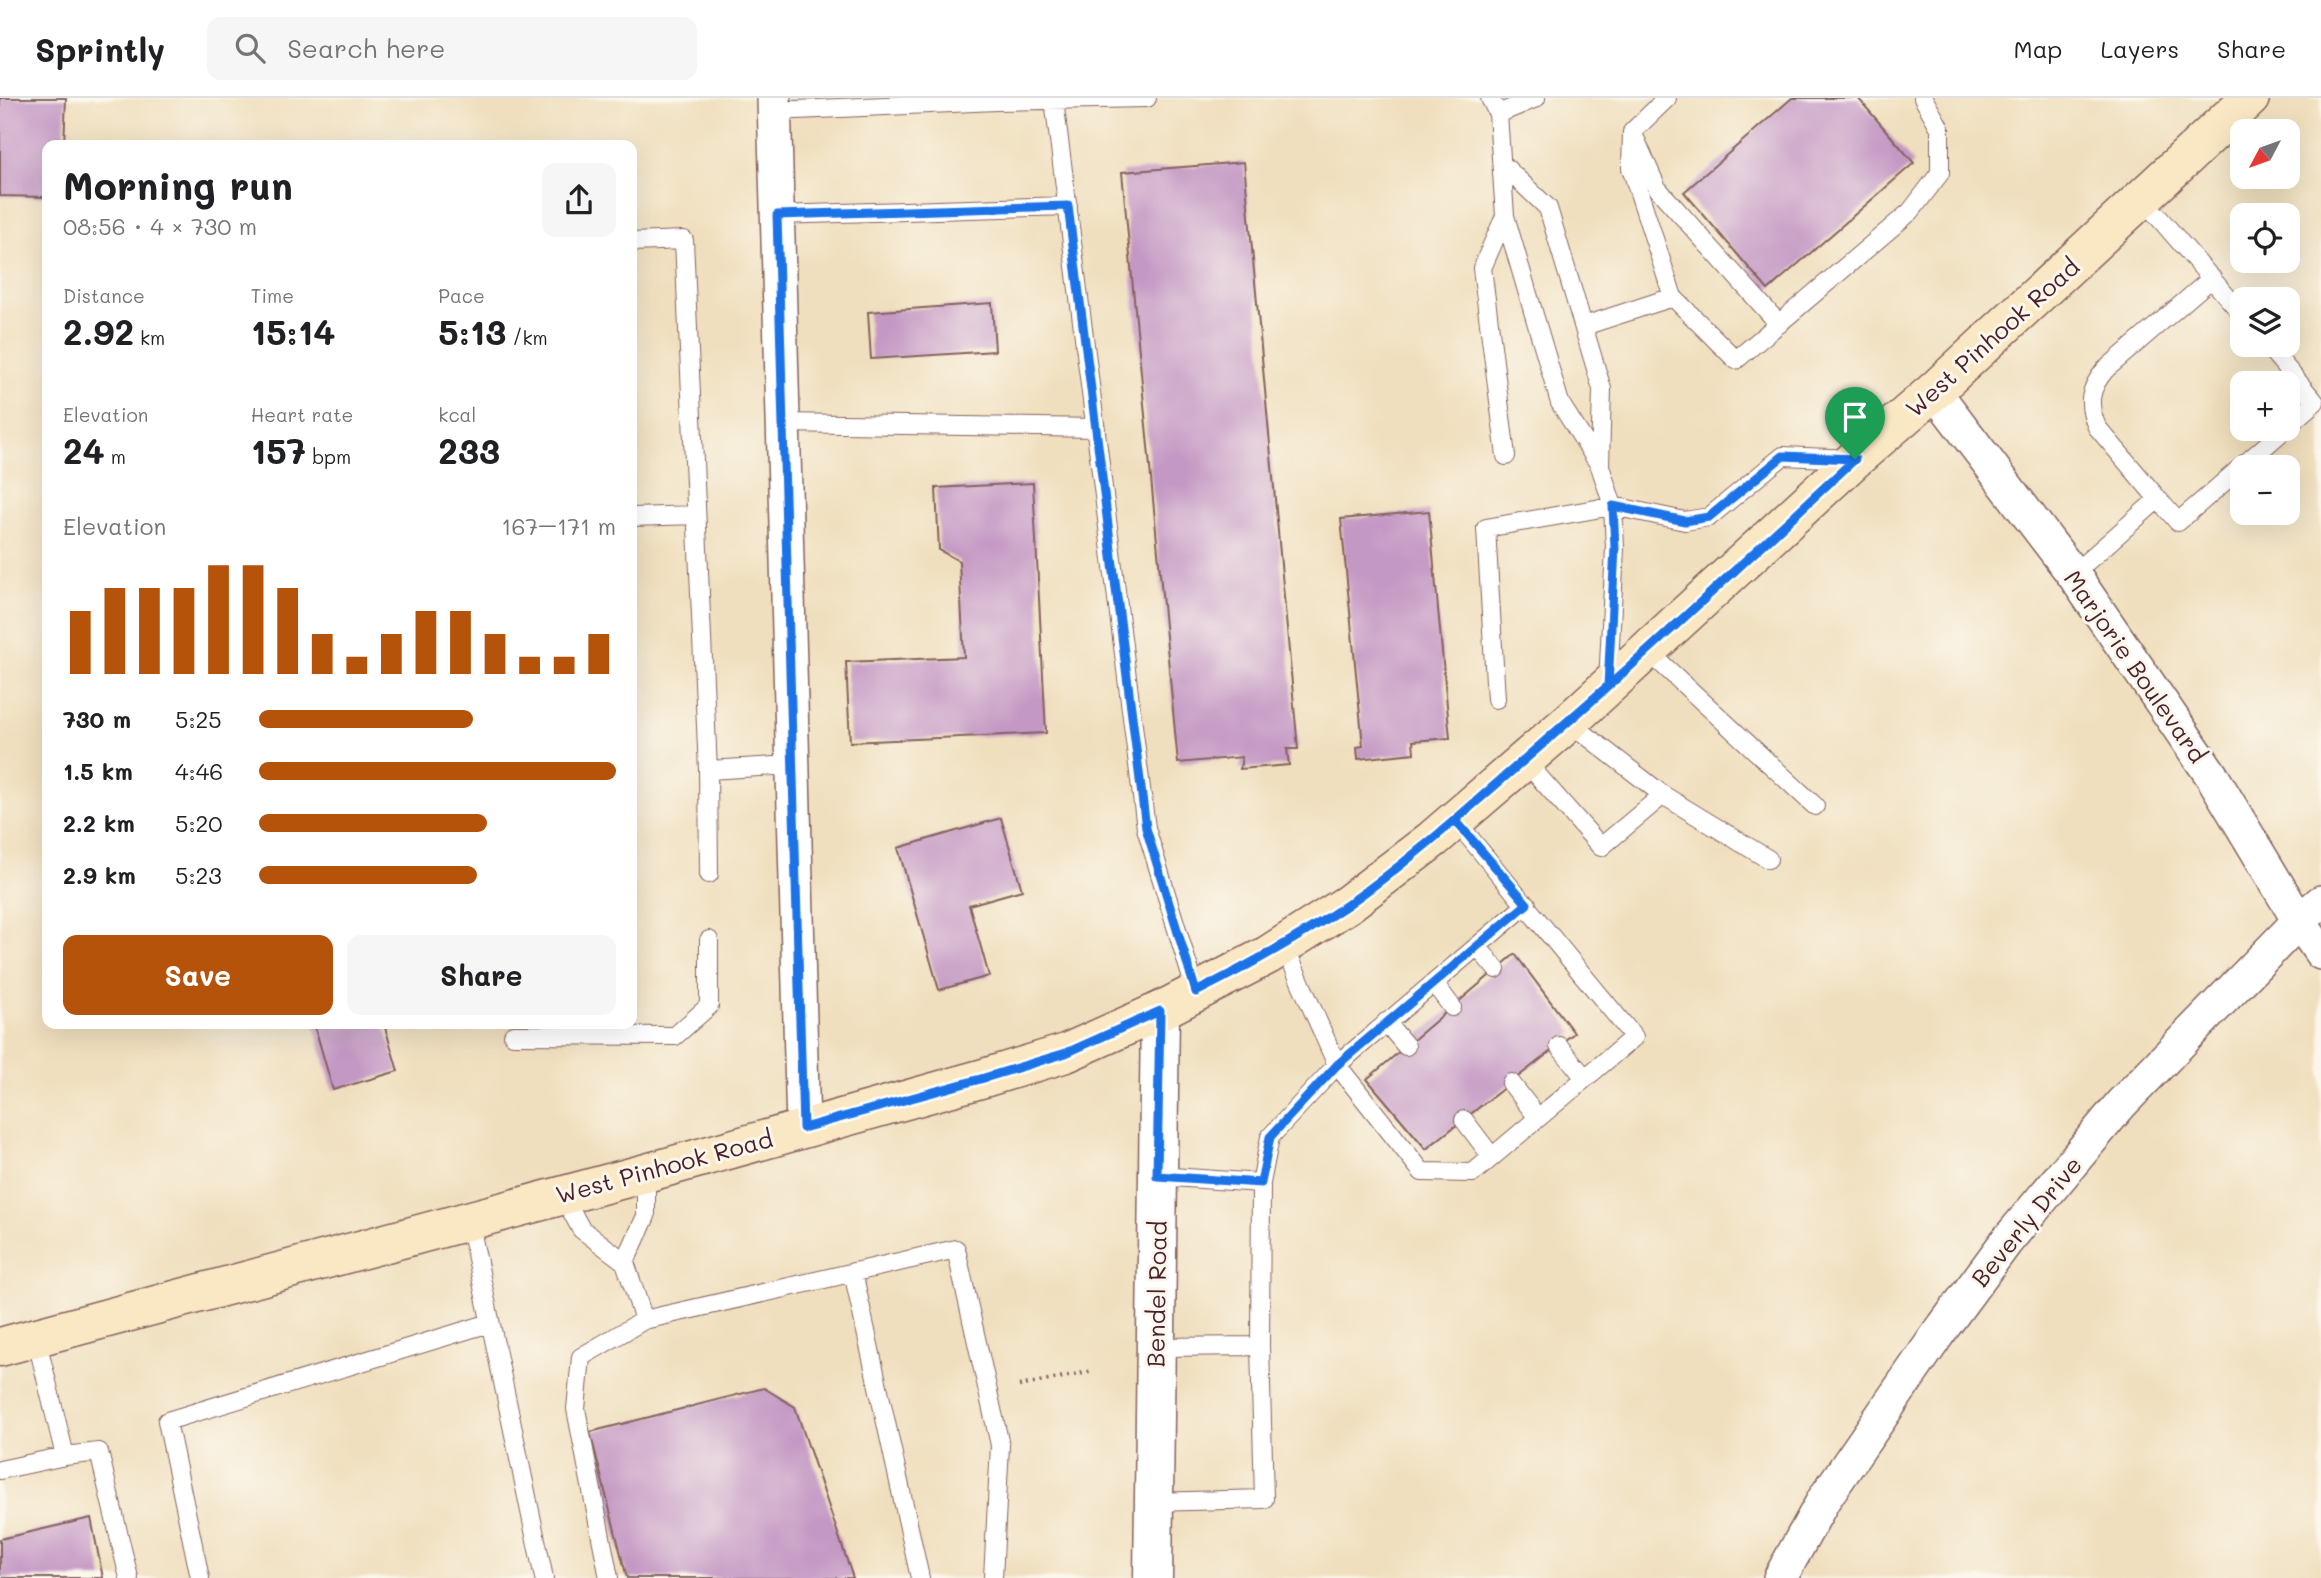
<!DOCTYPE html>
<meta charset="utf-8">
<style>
:root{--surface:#fff;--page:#f6f6f6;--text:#202124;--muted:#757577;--line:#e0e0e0;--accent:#b45309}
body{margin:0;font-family:Mali,sans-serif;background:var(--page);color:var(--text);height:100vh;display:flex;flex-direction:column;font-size:26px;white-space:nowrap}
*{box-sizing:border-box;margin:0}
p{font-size:23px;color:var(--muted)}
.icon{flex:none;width:38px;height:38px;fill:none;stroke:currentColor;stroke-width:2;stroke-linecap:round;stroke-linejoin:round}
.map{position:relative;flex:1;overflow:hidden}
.details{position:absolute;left:42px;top:42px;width:595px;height:889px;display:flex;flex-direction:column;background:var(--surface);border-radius:14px;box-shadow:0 7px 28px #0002}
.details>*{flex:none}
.needle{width:46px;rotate:229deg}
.controls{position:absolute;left:2230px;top:21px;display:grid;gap:14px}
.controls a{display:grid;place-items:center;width:70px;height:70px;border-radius:14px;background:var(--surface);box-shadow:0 7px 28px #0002;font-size:35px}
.pin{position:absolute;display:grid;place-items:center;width:60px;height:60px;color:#fff;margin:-72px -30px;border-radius:50% 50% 50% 0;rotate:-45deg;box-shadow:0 0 7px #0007}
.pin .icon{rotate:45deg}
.round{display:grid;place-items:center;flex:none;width:74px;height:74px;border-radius:14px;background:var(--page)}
.overview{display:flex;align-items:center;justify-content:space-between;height:119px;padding:0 21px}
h1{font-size:38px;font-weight:800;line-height:52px}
.figures{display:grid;grid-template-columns:repeat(3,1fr);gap:10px;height:119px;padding:7px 21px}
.figures div{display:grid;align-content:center}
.figures b{font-size:35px;font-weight:800}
.figures small{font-size:19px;font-weight:400}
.figures p{font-size:19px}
.chart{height:196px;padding:14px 21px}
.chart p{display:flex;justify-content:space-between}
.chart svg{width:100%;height:126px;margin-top:7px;stroke:var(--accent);stroke-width:6}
.action{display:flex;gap:14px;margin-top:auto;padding:14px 21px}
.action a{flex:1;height:80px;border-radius:14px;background:var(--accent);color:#fff;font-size:28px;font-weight:800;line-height:80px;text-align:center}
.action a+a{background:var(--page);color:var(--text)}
ul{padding:0 21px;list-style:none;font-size:23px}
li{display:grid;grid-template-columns:112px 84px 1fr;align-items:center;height:52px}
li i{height:18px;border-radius:9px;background:var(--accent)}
header{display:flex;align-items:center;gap:42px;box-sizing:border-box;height:98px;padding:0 35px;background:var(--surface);border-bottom:2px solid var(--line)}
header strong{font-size:33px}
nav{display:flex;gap:38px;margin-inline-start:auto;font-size:24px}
.search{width:490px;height:63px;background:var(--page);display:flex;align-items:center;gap:18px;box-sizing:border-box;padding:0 24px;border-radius:14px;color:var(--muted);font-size:26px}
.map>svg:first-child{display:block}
.building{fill:#c498c4}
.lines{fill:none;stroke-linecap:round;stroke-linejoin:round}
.service-casing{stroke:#84625e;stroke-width:20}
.minor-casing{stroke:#84625e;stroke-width:36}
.tertiary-casing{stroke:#84625e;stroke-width:41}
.secondary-casing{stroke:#84625e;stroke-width:41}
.path{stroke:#84625e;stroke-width:4.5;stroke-dasharray:2 5;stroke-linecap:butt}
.service{stroke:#fff;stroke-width:18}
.minor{stroke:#fff;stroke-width:33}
.tertiary{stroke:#fff;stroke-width:38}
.secondary{stroke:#fae7c3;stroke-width:38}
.route-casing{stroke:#fff;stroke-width:14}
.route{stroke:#1a73e8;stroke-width:9}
.labels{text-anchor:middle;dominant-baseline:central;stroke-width:6;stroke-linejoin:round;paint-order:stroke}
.street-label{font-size:24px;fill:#4a1f2b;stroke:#fbf7ec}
</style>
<header>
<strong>Sprintly</strong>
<div class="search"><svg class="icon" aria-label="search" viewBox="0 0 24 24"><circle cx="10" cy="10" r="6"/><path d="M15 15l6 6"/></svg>Search here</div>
<nav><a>Map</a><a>Layers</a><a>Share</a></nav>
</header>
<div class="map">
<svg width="2321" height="1480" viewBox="0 0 2321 1480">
<rect width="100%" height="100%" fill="#fbf7ec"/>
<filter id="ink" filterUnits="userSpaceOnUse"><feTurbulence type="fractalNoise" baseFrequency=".0143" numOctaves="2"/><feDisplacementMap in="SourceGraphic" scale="14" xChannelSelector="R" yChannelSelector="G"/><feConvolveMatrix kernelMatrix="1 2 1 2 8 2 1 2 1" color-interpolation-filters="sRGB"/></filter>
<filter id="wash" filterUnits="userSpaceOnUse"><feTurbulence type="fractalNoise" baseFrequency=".00686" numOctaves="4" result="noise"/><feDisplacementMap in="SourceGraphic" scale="28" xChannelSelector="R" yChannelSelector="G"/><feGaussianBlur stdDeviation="1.57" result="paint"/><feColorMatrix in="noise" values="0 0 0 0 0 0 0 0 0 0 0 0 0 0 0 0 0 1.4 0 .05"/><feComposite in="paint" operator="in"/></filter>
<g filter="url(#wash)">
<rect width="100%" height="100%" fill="#f0dfbe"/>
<g id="blocks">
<!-- building -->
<path class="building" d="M0,0H66L64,47H47V99L0,98Z
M1792,0H1858L1914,65L1768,192L1684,94Z
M1244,64L1298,651H1287L1289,667L1240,671L1242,659L1178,665L1122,74Z
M992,205L995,253L871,261L868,214Z
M1033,385L1046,635L850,644L846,564L964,559L959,463L939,452L936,390Z
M1429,413L1450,640L1413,643L1414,655L1358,661L1357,649L1363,648L1341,421Z
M1001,720L1022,792L969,807L989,878L939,892L898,750Z
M1515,856L1574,935L1426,1051L1367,981Z
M314,926H393L385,929L398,973L333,992Z
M764,1290L795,1309L853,1480H627L590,1334Z
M91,1420L103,1480H0V1441Z"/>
</g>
</g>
<g filter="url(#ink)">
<use href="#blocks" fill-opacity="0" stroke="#84625e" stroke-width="2"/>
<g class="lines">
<!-- service casing -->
<g class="service-casing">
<path id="service" d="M1490,0L1498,16L1505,118L1560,305L1600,368L1613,408L1615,450L1608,585
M1667,0L1632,34L1631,70L1673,199L1736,262L1911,113L1940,75V30L1923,0
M1054,2L1146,730L1196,894
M774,13L996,3L1147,0
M1498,16L1536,0
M1635,40L1657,90L1779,226
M1502,66L1548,110L1602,291L1600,367
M2142,100L2242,216
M777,117L1068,108
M1505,118L1482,170L1506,358
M632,144L684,142L708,672
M1584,228L1673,199
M2267,247L2315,304L2287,328
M782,325L1096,330
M2158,401L2097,329C2087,306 2089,291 2105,272L2212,180
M632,419L696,417
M2073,476L2158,401L2178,424L2285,331
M1648,553L1815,708
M1496,601L1486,430L1613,408L1685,423L1709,419L1783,358L1852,361
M1569,624L1663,697L1768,761
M1524,662L1601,749L1663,697
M709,776L708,672L793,667
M1284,847L1337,967L1422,1074L1473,1075L1634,939L1455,722
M1477,848L1496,871
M1434,885L1452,909
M1386,924L1406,948
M513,937L675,938L709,908V842
M1559,948L1585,980
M1511,985L1538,1020
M1464,1022L1492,1059
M1157,1078L1261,1085
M562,1096L581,1131L625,1164L644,1222
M469,1122L544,1480
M625,1164L646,1118V1075
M853,1174L920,1480
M1156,1249L1260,1248
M65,1358L99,1354L129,1480
M0,1372L65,1358L36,1239
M1153,1404L1264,1401L1260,1248L1261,1085L1270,1039L1337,967L1527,806
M200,1480L167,1323L490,1225
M609,1480L576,1311L581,1259L644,1222L956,1151L1000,1347L993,1480"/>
</g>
<!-- minor casing -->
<g class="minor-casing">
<path id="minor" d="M774,0L803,1030
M1934,293L2073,476L2212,678L2299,823L2321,855
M1780,1480L1824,1401L1938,1236L2006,1144L2121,1006L2299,823L2321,804"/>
</g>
<!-- tertiary casing -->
<g class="tertiary-casing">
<path id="tertiary" d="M1153,1480L1160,913"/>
</g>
<!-- secondary casing -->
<g class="secondary-casing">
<path id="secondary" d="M0,1249L646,1075L984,980L1066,955L1160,913L1268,857L1348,806L1433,741L1569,624L1855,361L1934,293L2250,0"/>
</g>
<!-- path -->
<path class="path" d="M1019,1288L1093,1273"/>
<!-- service -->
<use href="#service" class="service"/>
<!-- minor -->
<use href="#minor" class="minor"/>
<!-- tertiary -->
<use href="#tertiary" class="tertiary"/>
<!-- secondary -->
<use href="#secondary" class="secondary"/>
</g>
</g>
<g class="lines" filter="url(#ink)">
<!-- route casing -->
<g class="route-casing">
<path id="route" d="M1855,361C1745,463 1636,566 1523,663C1465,713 1409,764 1347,807C1298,840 1248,868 1196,894L1146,730L1068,108L777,117L803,1030L984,980L1066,955L1160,913L1157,1078L1261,1085L1270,1039L1337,967L1527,806L1455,722L1608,588L1615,450L1613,408L1685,423L1709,419L1783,358L1855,361"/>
</g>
<!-- route -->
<use href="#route" class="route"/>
</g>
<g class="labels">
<!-- street labels -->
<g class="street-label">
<text transform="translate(1992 239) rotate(-42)">West Pinhook Road</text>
<text transform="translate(2136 568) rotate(55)">Marjorie Boulevard</text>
<text transform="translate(664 1068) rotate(-15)">West Pinhook Road</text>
<text transform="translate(2026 1123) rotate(-51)">Beverly Drive</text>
<text transform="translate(1156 1196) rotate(-89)">Bendel Road</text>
</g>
</g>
</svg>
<div class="controls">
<a><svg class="needle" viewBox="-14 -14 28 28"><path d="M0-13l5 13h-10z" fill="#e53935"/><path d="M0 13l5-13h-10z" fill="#757577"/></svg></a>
<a><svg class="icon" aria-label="locate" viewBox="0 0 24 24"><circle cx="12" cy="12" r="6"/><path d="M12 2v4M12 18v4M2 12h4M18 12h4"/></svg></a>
<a><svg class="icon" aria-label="layers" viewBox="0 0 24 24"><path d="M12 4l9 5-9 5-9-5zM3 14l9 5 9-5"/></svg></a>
<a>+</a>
<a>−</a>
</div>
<div class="pin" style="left:1855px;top:361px;background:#1e9e55"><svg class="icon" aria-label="arrive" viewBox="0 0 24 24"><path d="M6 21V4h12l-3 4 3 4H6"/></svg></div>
<section class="details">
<div class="overview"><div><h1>Morning run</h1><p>08:56 · 4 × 730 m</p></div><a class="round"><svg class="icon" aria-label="share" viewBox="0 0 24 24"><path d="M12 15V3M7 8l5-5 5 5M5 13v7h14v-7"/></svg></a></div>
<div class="figures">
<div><p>Distance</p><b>2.92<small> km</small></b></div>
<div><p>Time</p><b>15:14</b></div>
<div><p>Pace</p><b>5:13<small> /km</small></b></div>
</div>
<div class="figures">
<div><p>Elevation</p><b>24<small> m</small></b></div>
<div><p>Heart rate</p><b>157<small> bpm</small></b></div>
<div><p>kcal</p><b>233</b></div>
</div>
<div class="chart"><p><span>Elevation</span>167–171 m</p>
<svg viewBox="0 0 160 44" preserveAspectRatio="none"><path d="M5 44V22M15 44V14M25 44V14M35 44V14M45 44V6M55 44V6M65 44V14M75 44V30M85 44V38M95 44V30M105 44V22M115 44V22M125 44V30M135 44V38M145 44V38M155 44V30"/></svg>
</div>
<ul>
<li><b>730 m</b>5:25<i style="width:60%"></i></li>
<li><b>1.5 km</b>4:46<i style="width:100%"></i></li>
<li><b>2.2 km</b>5:20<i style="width:64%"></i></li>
<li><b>2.9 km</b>5:23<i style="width:61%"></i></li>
</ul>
<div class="action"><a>Save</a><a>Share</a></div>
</section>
</div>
